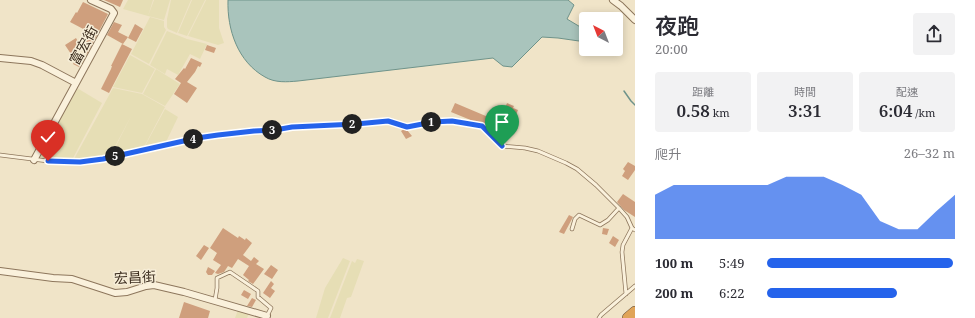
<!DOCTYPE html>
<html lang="zh-TW">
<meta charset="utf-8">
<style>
:root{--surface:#fff;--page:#f2f2f3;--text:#2b2b33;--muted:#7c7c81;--accent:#2563eb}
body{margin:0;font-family:"Noto Serif","Noto Sans TC",serif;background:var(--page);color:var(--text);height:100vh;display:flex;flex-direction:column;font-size:15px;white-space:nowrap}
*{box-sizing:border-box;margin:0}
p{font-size:13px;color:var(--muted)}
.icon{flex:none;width:22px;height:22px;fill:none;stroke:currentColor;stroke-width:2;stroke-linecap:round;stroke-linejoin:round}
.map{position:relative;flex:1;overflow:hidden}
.panel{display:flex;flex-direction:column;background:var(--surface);width:340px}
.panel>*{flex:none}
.needle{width:26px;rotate:318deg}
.buttons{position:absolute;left:579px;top:12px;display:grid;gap:8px}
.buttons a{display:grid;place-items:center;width:44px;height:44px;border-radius:4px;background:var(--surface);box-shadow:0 2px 10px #0003;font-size:20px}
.pin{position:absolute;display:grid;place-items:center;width:34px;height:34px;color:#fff;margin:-41px -17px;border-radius:50% 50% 50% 0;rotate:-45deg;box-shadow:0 0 4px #0007}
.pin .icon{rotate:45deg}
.km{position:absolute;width:20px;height:20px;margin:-10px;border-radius:50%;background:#222;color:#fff;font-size:11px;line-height:20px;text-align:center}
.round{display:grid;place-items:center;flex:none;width:42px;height:42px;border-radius:4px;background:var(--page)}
.headline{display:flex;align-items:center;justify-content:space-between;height:68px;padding:0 20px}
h1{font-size:22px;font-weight:600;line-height:30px}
.stats{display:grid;grid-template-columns:repeat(3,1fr);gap:6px;height:68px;padding:4px 20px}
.stats div{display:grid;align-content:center;border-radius:4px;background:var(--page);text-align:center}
.stats b{font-size:17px;font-weight:600}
.stats small{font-size:11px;font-weight:400}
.stats p{font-size:11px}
.chart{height:112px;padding:8px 20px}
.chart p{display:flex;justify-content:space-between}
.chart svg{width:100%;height:72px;margin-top:4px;fill:var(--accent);opacity:.7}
ul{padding:0 20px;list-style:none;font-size:13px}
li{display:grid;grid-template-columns:64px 48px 1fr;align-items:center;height:30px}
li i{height:10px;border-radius:5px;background:var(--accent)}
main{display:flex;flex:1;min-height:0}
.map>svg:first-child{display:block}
.farmland{fill:#e6deb5}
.water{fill:#a9c4bc;stroke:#6f938a}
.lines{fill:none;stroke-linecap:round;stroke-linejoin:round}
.stream{stroke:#6f938a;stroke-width:1.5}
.building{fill:#cf9f7d}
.service-casing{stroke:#8d765c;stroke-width:4.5}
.minor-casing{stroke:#8d765c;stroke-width:8}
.motorway-casing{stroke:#5b4430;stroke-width:12}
.service{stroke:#faf1dc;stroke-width:3}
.minor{stroke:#faf1dc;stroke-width:6}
.motorway{stroke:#e0a458;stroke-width:11}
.route-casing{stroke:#fff;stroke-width:8}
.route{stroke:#2563eb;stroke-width:5}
.labels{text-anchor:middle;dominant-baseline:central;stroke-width:3;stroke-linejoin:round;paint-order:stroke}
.street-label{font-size:14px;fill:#3d2e20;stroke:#f7eed8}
</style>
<main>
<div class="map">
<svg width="635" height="318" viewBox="0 0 635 318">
<rect width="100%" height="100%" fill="#f0e4c8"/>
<!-- farmland -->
<path class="farmland" d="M128,0H153L148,16L123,9Z
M154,0H170L164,20L148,16Z
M171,0H191L177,33L168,29L167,27V19Z
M192,0H205L187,36L178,33Z
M206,0H219V28L224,43L218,45L188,36Z
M150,17L164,21V27L166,30L149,64L131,54Z
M167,31L187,39L207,44L200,59L190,54L178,75L167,69L165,74L150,65Z
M130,55L155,69L142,93L113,87Z
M156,69L180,84L165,106L143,94Z
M77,88L102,103L72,160L55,159L39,158Z
M113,88L142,94L165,107L144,147L111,156L131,116L110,156L89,159L119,101L89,159H74Z
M165,109L178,117L166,142L145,146Z
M343,258L350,261L328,318H316L325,288Z
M357,259L364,261L351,297L347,298L340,318H330L352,261L355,263Z
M238,310L249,313L247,318H235Z"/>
<!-- water -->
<path class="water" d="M228,0H568L574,5L567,19L582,28L586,42L558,38L542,37L512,67L503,66L493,58L298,81C287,82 275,83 265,77C238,62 227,30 228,0Z"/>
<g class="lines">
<!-- stream -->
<path class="stream" d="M624,91L631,101L635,105"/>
</g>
<!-- building -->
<path class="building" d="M104,0H123L120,7Z
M83,2L108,14L87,54L84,53L90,41L71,54L65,45L76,38L81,47L89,32L70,22L76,12L77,13Z
M114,22L122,25L118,32L128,37L123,44L107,35Z
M135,24L143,29L136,42L128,38Z
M122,44L132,49L109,93L101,89L111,69L112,66H111Z
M207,45L216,48L214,53L205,50Z
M191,58L202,63L200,67L198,66L195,72L187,82L197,88L187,103L174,94L181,83L175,79L184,68L185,69Z
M76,59L82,62L79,67L73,64Z
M455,103L500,122L496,131L488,128L483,123L473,121L451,112Z
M507,103L514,106L513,108L518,110L511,126L500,121Z
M404,129L407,130L412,136L406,139L401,131Z
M628,162L635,166V170L628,180L622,176L625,171L623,169Z
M623,194L635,202V217L624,210L617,202Z
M569,215L573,217L564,234L559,232Z
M223,228L238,238L239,236L245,240L246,238L252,243L243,255L251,261L254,257L259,261L256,264L264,269L253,284L248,281L249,280L243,275L249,266L238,259L232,268L228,266L224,272L218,274L215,273L221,265L213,260L217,253L210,248Z
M603,228L609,229L607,235L602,234Z
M613,236L619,240L615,247L609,243Z
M204,245L209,248L201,260L196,256Z
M271,265L278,270L272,279L264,274Z
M208,267L215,271L212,275H208L206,272Z
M271,281L274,284L271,288L275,291L270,298L263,293Z
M244,290L251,294L248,299L241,295Z
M252,298L256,300L252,307L247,306Z
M184,302L210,311L208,318H179Z"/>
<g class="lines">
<!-- service casing -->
<g class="service-casing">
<path id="service" d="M0,155L48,161L80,162L103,159L197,138L218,135L254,131L275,130L292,127L356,124L388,121L407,127L433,122L452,121L482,126L501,146L525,148L538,151L566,163L577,169L596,185L619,208L627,217L632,228L635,230
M572,229L575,219L579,215L600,225L608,220L619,208
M626,294L622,252L623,245L632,228
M215,300L217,288V278L230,272L258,291V297L271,308L267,316
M599,318L601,315L635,286"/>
</g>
<!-- minor casing -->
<g class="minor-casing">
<path id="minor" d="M613,0L621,6L635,20
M0,58L31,61L42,65L76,83L114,13L111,9L91,0
M34,160L76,83
M0,271L53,278L72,279L115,293L127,292L146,286L154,285L184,292L267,316"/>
</g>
<!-- motorway casing -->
<g class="motorway-casing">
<path id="motorway" d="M628,318L635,312"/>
</g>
<!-- service -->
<use href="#service" class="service"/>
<!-- minor -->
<use href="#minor" class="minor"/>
<!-- motorway -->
<use href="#motorway" class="motorway"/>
</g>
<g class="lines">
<!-- route casing -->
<g class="route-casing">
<path id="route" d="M48,161L80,162L103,159L197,138L218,135L254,131L275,130L292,127L356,124L388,121L407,127L433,122L452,121L482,126L502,146"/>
</g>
<!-- route -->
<use href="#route" class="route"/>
</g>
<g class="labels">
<!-- street labels -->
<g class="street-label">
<text transform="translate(83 45) rotate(-61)">富宏街</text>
<text transform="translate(135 277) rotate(-3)">宏昌街</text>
</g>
</g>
</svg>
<div class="buttons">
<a><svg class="needle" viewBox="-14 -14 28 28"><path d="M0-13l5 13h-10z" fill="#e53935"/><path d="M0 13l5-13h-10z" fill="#7c7c81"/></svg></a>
</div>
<div class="pin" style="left:502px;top:146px;background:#1e9e55"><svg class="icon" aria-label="arrive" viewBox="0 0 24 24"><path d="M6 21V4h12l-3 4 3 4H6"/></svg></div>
<div class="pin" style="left:48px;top:161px;background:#d93025"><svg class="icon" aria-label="check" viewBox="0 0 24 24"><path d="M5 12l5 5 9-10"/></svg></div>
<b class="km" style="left:431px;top:122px">1</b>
<b class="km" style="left:352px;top:124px">2</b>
<b class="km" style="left:272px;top:130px">3</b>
<b class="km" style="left:193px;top:139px">4</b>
<b class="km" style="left:115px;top:156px">5</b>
</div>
<section class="panel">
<div class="headline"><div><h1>夜跑</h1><p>20:00</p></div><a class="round"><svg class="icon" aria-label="share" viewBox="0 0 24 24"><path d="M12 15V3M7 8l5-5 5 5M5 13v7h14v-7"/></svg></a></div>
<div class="stats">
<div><p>距離</p><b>0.58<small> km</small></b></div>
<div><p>時間</p><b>3:31</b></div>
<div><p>配速</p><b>6:04<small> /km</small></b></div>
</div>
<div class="chart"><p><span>爬升</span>26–32 m</p>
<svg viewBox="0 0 160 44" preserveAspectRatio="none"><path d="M0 44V17L10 11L20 11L30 11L40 11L50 11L60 11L70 6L80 6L90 6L100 11L110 17L120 33L130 38L140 38L150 27L160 17V44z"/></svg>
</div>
<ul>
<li><b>100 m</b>5:49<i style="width:99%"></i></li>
<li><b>200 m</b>6:22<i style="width:69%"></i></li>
</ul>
</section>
</main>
